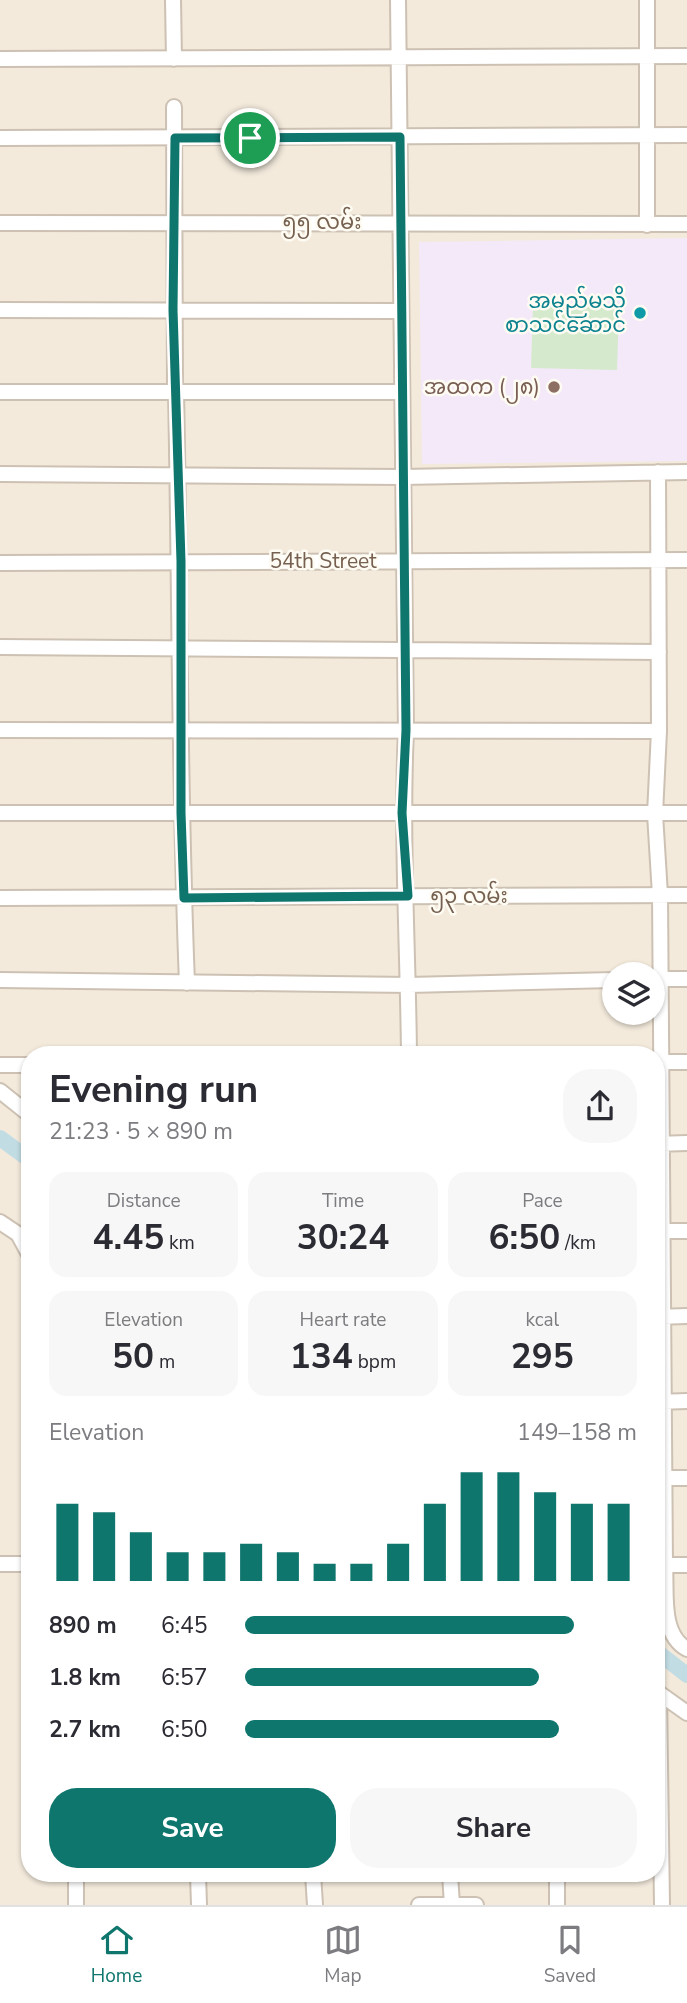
<!DOCTYPE html>
<meta charset="utf-8">
<style>
:root{--surface:#fff;--page:#f7f7f7;--text:#2b2b33;--muted:#7c7c81;--line:#e1e1e2;--accent:#0f766e}
body{margin:0;font-family:"Nunito Sans","Noto Sans Myanmar",sans-serif;background:var(--page);color:var(--text);height:100vh;display:flex;flex-direction:column;font-size:26px;white-space:nowrap}
*{box-sizing:border-box;margin:0}
p{font-size:23px;color:var(--muted)}
.icon{flex:none;width:38px;height:38px;fill:none;stroke:currentColor;stroke-width:2;stroke-linecap:round;stroke-linejoin:round}
.map{position:relative;flex:1;overflow:hidden}
.side{position:absolute;left:21px;top:1046px;width:644px;height:836px;display:flex;flex-direction:column;background:var(--surface);border-radius:28px;box-shadow:0 2px 5px #0004}
.side>*{flex:none}
.buttons{position:absolute;left:602px;top:962px;display:grid;gap:14px}
.buttons a{display:grid;place-items:center;width:63px;height:63px;border-radius:50%;background:var(--surface);box-shadow:0 2px 5px #0004;font-size:35px}
.pin{position:absolute;display:grid;place-items:center;width:60px;height:60px;color:#fff;margin:-30px;border:4px solid #fff;border-radius:50%;box-shadow:0 2px 7px #0007}
.round{display:grid;place-items:center;flex:none;width:74px;height:74px;border-radius:28px;background:var(--page)}
.overview{display:flex;align-items:center;justify-content:space-between;height:119px;padding:0 28px}
h1{font-size:38px;font-weight:700;line-height:52px}
.stats{display:grid;grid-template-columns:repeat(3,1fr);gap:10px;height:119px;padding:7px 28px}
.stats div{display:grid;align-content:center;border-radius:18px;background:var(--page);text-align:center}
.stats b{font-size:35px;font-weight:700}
.stats small{font-size:19px;font-weight:400}
.stats p{font-size:19px}
.chart{height:196px;padding:14px 28px}
.chart p{display:flex;justify-content:space-between}
.chart svg{width:100%;height:126px;margin-top:7px;stroke:var(--accent);stroke-width:6}
.cta{display:flex;gap:14px;margin-top:auto;padding:14px 28px}
.cta a{flex:1;height:80px;border-radius:28px;background:var(--accent);color:#fff;font-size:28px;font-weight:700;line-height:80px;text-align:center}
.cta a+a{background:var(--page);color:var(--text)}
ul{padding:0 28px;list-style:none;font-size:23px}
li{display:grid;grid-template-columns:112px 84px 1fr;align-items:center;height:52px}
li i{height:18px;border-radius:9px;background:var(--accent)}
.tabs{display:flex;justify-content:space-around;align-items:center;height:98px;border-top:2px solid var(--line);background:var(--surface);font-size:19px;color:var(--muted)}
.tabs a{display:grid;justify-items:center;gap:4px}
.tabs .on{color:var(--accent)}
.map>svg:first-child{display:block}
.residential{fill:#f3eadc;fill-rule:evenodd}
.education{fill:#f4e9f8}
.green{fill:#d5e9cc}
.lines{fill:none;stroke-linecap:round;stroke-linejoin:round}
.canal{stroke:#c2dce4;stroke-width:16}
.street-casing{stroke:#cdc1b3;stroke-width:18}
.street{stroke:#fff;stroke-width:14}
.route-casing{stroke:#fff;stroke-width:14}
.route{stroke:#0f766e;stroke-width:9}
.culture-dot{fill:#0f9aa8;stroke:#fefbf3;stroke-width:2.5}
.education-dot{fill:#8d6e63;stroke:#fefbf3;stroke-width:2.5}
.labels{text-anchor:middle;dominant-baseline:central;stroke-width:5;stroke-linejoin:round;paint-order:stroke}
.street-label{font-size:21px;fill:#766151;stroke:#fefbf3}
.culture-label{font-size:21px;fill:#0d838f;stroke:#fefbf3;text-anchor:end}
.education-label{font-size:21px;fill:#785e54;stroke:#fefbf3;text-anchor:end}
</style>
<div class="map">
<svg width="687" height="1905" viewBox="0 0 687 1905">
<rect width="100%" height="100%" fill="#fbf7ed"/>
<!-- residential -->
<path class="residential" d="M0,0H687V1905H0ZM614,975H653V1013H614ZM30,1055H656V1874H30Z"/>
<!-- education -->
<path class="education" d="M687,238V461L422,464L419,242Z"/>
<!-- green -->
<path class="green" d="M533,304L619,306L617,370L531,368Z"/>
<g class="lines">
<!-- canal -->
<path class="canal" d="M0,1138L30,1160
M656,1651L687,1675"/>
<!-- street casing -->
<g class="street-casing">
<path id="street" d="M173,0L174,59
M398,0L406,730C401,838 408,947 409,1055
M647,0V225
M0,59L687,56
M174,107L175,393
M0,138L687,135
M0,223L687,224
M0,310L401,311
M0,392H401
M176,392C180,589 179,786 187,983
M658,472L659,731L655,814L660,895L665,1565C667,1593 660,1634 687,1649
M0,474L403,477L687,472
M0,563L687,560
M0,647L659,652
M0,730L659,731
M0,813H687
M0,898L687,895
M654,979H687
M0,980L409,985L614,980
M656,1062H687
M0,1065H30
M0,1091L30,1115
M656,1144L687,1143
M0,1222L18,1234L30,1256
M656,1231H687
M656,1317L687,1316
M657,1402L687,1401
M658,1478H687
M0,1564H30
M658,1565H687
M656,1691L687,1713
M659,1693L662,1905
M198,1874L199,1905
M313,1874L315,1905
M450,1874L452,1905
M557,1874V1905
M76,1905V1874
M419,1905H476"/>
</g>
<!-- street -->
<use href="#street" class="street"/>
</g>
<g class="lines">
<!-- route casing -->
<g class="route-casing">
<path id="route" d="M400,137L406,730L402,813L408,896L184,898L181,813V561L173,310L175,138Z"/>
</g>
<!-- route -->
<use href="#route" class="route"/>
</g>
<!-- markers -->
<circle class="culture-dot" cx="640" cy="313" r="7"/>
<circle class="education-dot" cx="554" cy="387" r="7"/>
<g class="labels">
<!-- street labels -->
<g class="street-label">
<text x="322" y="222">၅၅ လမ်း</text>
<text x="323" y="561">54th Street</text>
<text x="469" y="896">၅၃ လမ်း</text>
</g>
<!-- culture labels -->
<g class="culture-label">
<text x="626" y="301">အမည်မသိ<tspan x="626" dy="24">စာသင်ဆောင်</tspan></text>
</g>
<!-- education labels -->
<g class="education-label">
<text x="540" y="387">အထက (၂၈)</text>
</g>
</g>
</svg>
<div class="buttons">
<a><svg class="icon" aria-label="layers" viewBox="0 0 24 24"><path d="M12 4l9 5-9 5-9-5zM3 14l9 5 9-5"/></svg></a>
</div>
<div class="pin" style="left:250px;top:138px;background:#1e9e55"><svg class="icon" aria-label="arrive" viewBox="0 0 24 24"><path d="M6 21V4h12l-3 4 3 4H6"/></svg></div>
<section class="side">
<div class="overview"><div><h1>Evening run</h1><p>21:23 · 5 × 890 m</p></div><a class="round"><svg class="icon" aria-label="share" viewBox="0 0 24 24"><path d="M12 15V3M7 8l5-5 5 5M5 13v7h14v-7"/></svg></a></div>
<div class="stats">
<div><p>Distance</p><b>4.45<small> km</small></b></div>
<div><p>Time</p><b>30:24</b></div>
<div><p>Pace</p><b>6:50<small> /km</small></b></div>
</div>
<div class="stats">
<div><p>Elevation</p><b>50<small> m</small></b></div>
<div><p>Heart rate</p><b>134<small> bpm</small></b></div>
<div><p>kcal</p><b>295</b></div>
</div>
<div class="chart"><p><span>Elevation</span>149–158 m</p>
<svg viewBox="0 0 160 44" preserveAspectRatio="none"><path d="M5 44V17M15 44V20M25 44V27M35 44V34M45 44V34M55 44V31M65 44V34M75 44V38M85 44V38M95 44V31M105 44V17M115 44V6M125 44V6M135 44V13M145 44V17M155 44V17"/></svg>
</div>
<ul>
<li><b>890 m</b>6:45<i style="width:84%"></i></li>
<li><b>1.8 km</b>6:57<i style="width:75%"></i></li>
<li><b>2.7 km</b>6:50<i style="width:80%"></i></li>
</ul>
<div class="cta"><a>Save</a><a>Share</a></div>
</section>
</div>
<nav class="tabs">
<a class="on"><svg class="icon" aria-label="home" viewBox="0 0 24 24"><path d="M3 11l9-7 9 7M6 9v11h12V9"/></svg>Home</a>
<a><svg class="icon" aria-label="map" viewBox="0 0 24 24"><path d="M3 6l6-2 6 2 6-2v14l-6 2-6-2-6 2zM9 4v14M15 6v14"/></svg>Map</a>
<a><svg class="icon" aria-label="saved" viewBox="0 0 24 24"><path d="M7 4h10v16l-5-4-5 4z"/></svg>Saved</a>
</nav>
